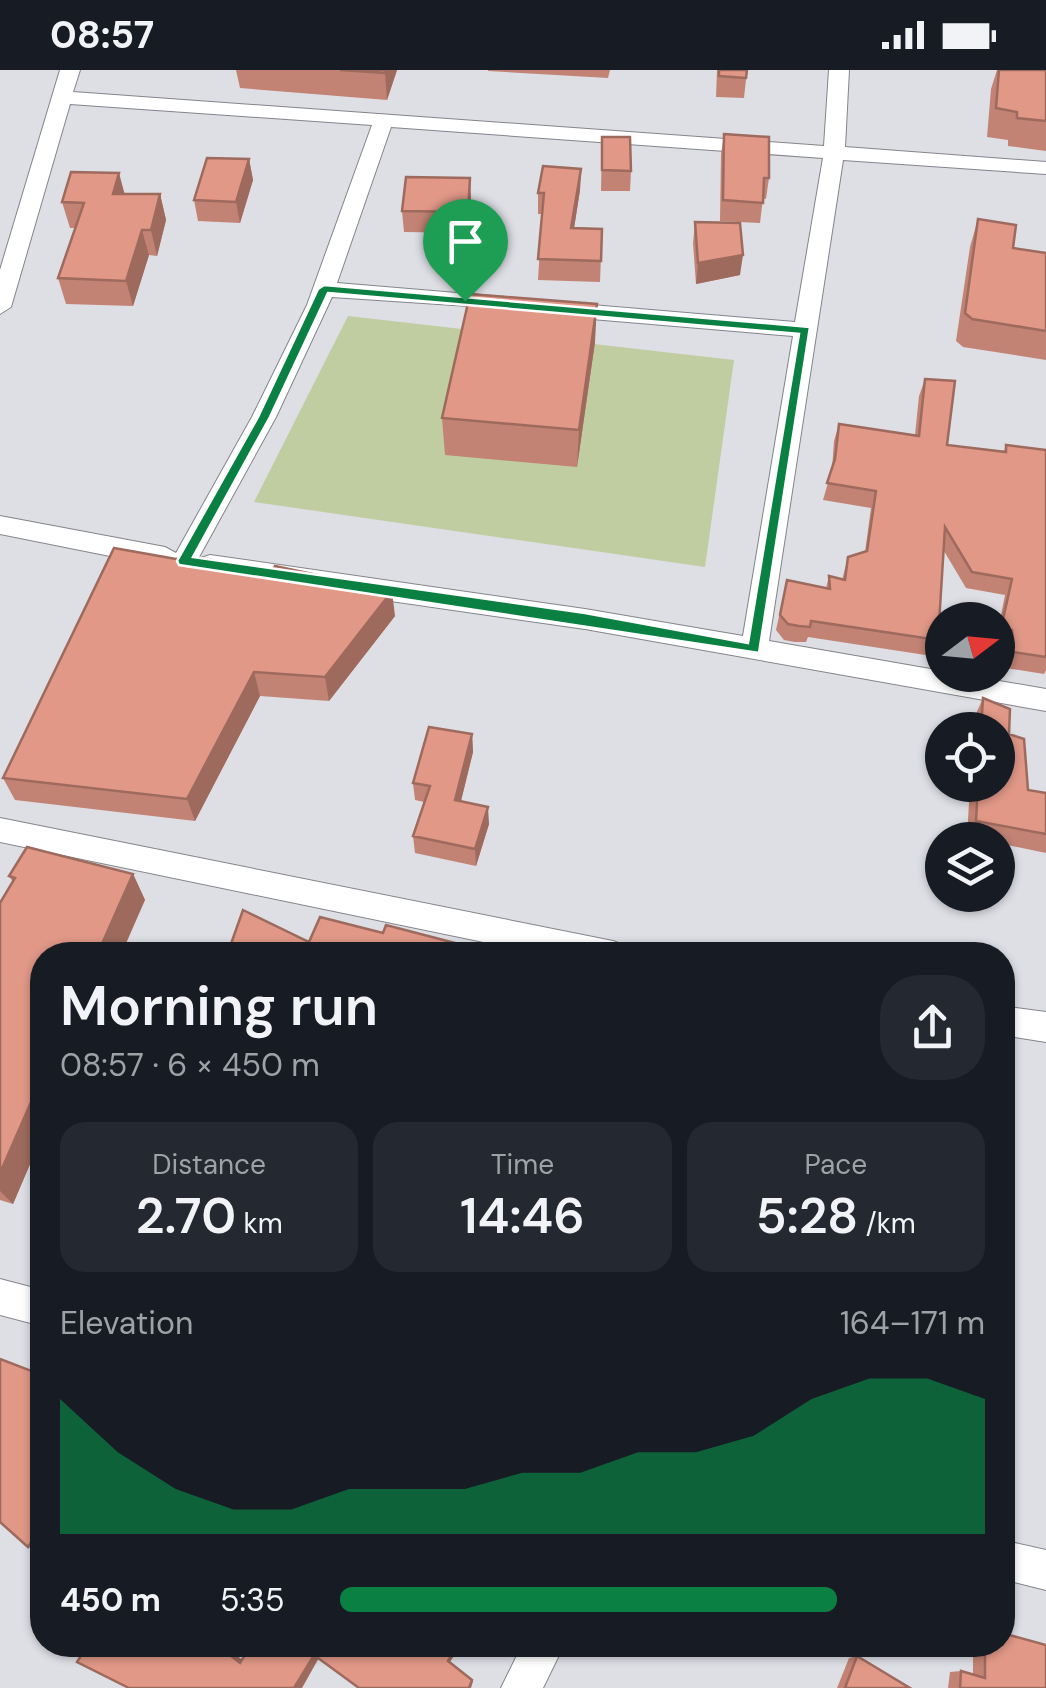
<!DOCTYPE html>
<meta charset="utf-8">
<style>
:root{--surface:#171b24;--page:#242831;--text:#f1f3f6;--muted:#9ea1a6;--accent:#0b8043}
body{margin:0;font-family:"DM Sans",sans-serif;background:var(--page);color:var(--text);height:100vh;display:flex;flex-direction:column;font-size:38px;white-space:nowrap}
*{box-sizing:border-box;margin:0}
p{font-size:32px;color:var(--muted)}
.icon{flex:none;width:55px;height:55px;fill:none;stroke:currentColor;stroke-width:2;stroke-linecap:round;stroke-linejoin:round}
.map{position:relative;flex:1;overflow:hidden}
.details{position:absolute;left:30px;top:872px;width:985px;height:715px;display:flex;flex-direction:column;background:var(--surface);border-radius:40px;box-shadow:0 2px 8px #0004}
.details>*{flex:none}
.needle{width:65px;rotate:74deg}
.buttons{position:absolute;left:925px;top:532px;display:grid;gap:20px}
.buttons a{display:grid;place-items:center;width:90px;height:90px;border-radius:50%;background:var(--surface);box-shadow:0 2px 8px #0004;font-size:50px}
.pin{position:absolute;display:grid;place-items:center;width:85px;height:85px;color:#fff;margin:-102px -42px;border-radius:50% 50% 50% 0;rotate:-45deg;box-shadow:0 0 10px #0007}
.pin .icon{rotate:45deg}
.round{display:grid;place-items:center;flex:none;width:105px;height:105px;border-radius:40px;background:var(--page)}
.overview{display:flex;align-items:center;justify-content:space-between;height:170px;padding:0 30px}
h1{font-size:55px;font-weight:600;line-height:75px}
.figures{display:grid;grid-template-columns:repeat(3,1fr);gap:15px;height:170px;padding:10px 30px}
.figures div{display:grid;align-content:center;border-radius:25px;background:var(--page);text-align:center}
.figures b{font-size:50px;font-weight:600}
.figures small{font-size:28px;font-weight:400}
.figures p{font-size:28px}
.chart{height:280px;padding:20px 30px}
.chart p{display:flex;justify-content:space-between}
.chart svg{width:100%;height:180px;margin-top:10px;fill:var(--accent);opacity:.7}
ul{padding:0 30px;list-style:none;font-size:32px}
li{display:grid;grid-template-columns:160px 120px 1fr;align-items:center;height:75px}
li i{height:25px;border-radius:12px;background:var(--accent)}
.status{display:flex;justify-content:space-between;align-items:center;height:70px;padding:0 50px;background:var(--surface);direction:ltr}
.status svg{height:28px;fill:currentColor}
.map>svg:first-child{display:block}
.green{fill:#bfcda0}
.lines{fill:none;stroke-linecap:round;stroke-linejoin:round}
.street-casing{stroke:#83858b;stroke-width:2}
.street{fill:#fff;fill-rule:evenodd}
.wall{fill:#c28374}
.shaded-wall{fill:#9e6a5e}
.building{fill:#e19887;stroke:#9e6a5e;stroke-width:2.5}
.route{fill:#0b8043;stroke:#fff;stroke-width:2.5;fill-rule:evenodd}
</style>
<div class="status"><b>08:57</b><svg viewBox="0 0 49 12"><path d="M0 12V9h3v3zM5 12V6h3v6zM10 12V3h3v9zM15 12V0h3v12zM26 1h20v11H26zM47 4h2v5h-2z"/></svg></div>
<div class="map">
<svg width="1046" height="1618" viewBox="0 0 1046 1618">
<rect width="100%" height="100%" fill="#dddfe5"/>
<!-- green -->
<path class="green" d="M348,246L734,290L705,497L254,432Z"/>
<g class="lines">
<!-- street casing -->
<g class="street-casing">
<path id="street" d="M60,0H80L73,22L824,76L829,0H849L845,77L1046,92V104L843,90L769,571L942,601V605H965L1046,619V641L585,559L210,505L201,502L197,495L201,488L210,485L585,539L743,566L793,266L556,246L545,239L556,232L795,252L823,88L391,57L337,213L505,227L516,234L513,239L332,227L276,347L193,498L184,501L173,494L165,497L0,464V446L165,477L176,483L252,347L307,235L372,55L70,34L11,237L0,244V200Z
M0,748L613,871L624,875L628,885H546L0,772Z
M1002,936L1046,942V972L1002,965Z
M0,1209L42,1220V1256L0,1245Z
M1002,1470L1046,1480V1520L1002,1509Z
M522,1575H564L543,1618H501Z"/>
</g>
<!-- street -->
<use href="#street" class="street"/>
</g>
<!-- wall -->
<path class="wall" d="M236,0H397L387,30L240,18Z
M488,0H610L608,8L488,1Z
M717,0H747L744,28L716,27Z
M997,0H1046V81L1008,76V70L987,67L991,19Z
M724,64L769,108L766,129L763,128L760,153L720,151L721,84Z
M602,67L631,101L630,121H601Z
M249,89L253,110L240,153L198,151L194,130Z
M581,99L580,120L574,158L602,159L600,212L538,210L542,144H538V123Z
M125,124H160L166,150L157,186L149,185L133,236L66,234L58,208L75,158H70L62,132Z
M471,129L468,163L404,162L402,141Z
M978,149L1013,178L1046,183V290L963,277L956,271L970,177Z
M695,152L740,205L696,214L693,173Z
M595,272L577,397L445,385L442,348Z
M925,309L947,375L1004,381L1006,375L1046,380V600L1044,604L1006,598L1005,576L998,574V560L1005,525L966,518L944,481L938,570L932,586L808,567L806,572H795L784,570L776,560L787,510L826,518L829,506L842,510L848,487L865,482L871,438L823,430L832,399L834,371L839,354L915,365L919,326Z
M114,478L395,546L329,631L260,626L195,751L15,730L3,708Z
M983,628L1009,664L1028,720L1046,723V783L998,773V770H981L967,767L970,715H998V660H974L975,646Z
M472,664L473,682L461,731L489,754L476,796L415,783L413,766L424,732L415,730L413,713Z
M133,804L145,830L42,885V1066L13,1134L0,1130V833L13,812L9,806Z
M973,1575H1002L1046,1618H948L950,1602L961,1601L973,1605Z
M857,1586L910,1618H837L849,1588Z"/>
<!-- shaded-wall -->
<path class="shaded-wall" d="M386,0H397L387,30L385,3Z
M249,89L253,110L240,153L236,132Z
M581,99L580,120L571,178V158Z
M119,103L126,129L113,124Z
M470,108L471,129L468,163V142Z
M160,124L166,150L157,186L151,160Z
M142,160L149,185L133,236L126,211Z
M743,185L740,205L696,214L698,193Z
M597,234L595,272L577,397L579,360Z
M392,521L395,546L329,631L325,607Z
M254,602L260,626L195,751L187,729Z
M472,664L473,682L457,747L455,730Z
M488,737L489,754L476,796L475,779Z
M133,804L145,830L121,885H97Z
M42,1007V1066L13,1134L0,1121V1103Z
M34,1468L42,1471V1482L28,1477Z
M217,1575H223L249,1595L240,1593Z
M458,1575H461L450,1592L473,1611L471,1618H469L448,1591Z
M314,1585L320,1586L302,1618H294Z"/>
<!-- building -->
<path class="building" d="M340,0H386L385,3Z
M719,0H747L746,8L719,6Z
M999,0H1046V51L1017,48V42L996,38Z
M724,64L769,67V108H764L763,133L723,130Z
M602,67H630L631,101L602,100Z
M207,88L249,89L236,132L194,130Z
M543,96L581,99L571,158L602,159L601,191L538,189L544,123H538Z
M71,102L119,103L113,124H160L151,160H142L126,211L58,208L84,133L62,132Z
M406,107L470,108L468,142L402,141Z
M978,149L1016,155L1013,178L1046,183V261L972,249L965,243Z
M695,152L740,153L743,185L698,193Z
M470,224L597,234L579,360L442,348Z
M925,309L955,311L947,375L1006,382V375L1046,380V587L1013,582L1012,560L1001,558L1012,509L972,502L945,457L938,570L811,551L810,557L799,556L788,554L780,545L787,510L830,519L829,506L845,510L848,487L867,481L876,421L827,413L835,389L839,354L919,366Z
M114,478L176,489H208L271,506L275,496L392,521L325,607L254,602L187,729L3,708Z
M983,628L1010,639L1009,664L1024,669L1028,720L1046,723V764L976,751L978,715H998V660H981Z
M429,657L472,664L455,730L488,737L475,779L413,766L430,716L413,713Z
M27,777L133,804L97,885H42V1007L0,1103V833L15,808L9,806Z
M243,840L309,872L320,847L383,863L386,855L501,885H227Z
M0,1289L42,1305V1474L34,1468L28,1477L0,1452Z
M1002,1563L1046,1575V1618H960L961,1601L985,1608V1575H1002Z
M88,1575H217L240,1593L251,1575H458L448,1591L472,1610L469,1618H359L314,1585L294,1618H129L77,1592Z
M857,1586L910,1618H845Z"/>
<!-- route -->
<path class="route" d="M324,215L810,257L759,583L179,495L177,491L258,347L318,219ZM328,223L799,264L748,573L585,543L193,487L270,347Z"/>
</svg>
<div class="buttons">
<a><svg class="needle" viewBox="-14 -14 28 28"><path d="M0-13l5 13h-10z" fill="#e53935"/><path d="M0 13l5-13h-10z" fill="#9ea1a6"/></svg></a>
<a><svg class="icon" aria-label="locate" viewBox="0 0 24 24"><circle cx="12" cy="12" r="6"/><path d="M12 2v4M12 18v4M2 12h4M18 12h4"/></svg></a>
<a><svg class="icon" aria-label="layers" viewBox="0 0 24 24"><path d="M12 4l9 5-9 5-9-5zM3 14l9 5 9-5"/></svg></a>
</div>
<div class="pin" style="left:465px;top:231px;background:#1e9e55"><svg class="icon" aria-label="arrive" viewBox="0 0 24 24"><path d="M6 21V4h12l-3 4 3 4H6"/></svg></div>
<section class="details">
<div class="overview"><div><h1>Morning run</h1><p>08:57 · 6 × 450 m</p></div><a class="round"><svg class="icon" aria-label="share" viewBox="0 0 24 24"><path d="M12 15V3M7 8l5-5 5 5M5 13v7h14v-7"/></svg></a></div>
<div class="figures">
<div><p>Distance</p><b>2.70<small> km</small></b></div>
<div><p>Time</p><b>14:46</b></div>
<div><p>Pace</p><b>5:28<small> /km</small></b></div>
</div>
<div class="chart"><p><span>Elevation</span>164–171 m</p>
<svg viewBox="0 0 160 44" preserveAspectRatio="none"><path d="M0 44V11L10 24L20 33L30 38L40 38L50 33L60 33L70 33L80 29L90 29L100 24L110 24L120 20L130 11L140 6L150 6L160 11V44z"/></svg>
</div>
<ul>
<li><b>450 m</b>5:35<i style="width:77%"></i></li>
</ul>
</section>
</div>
